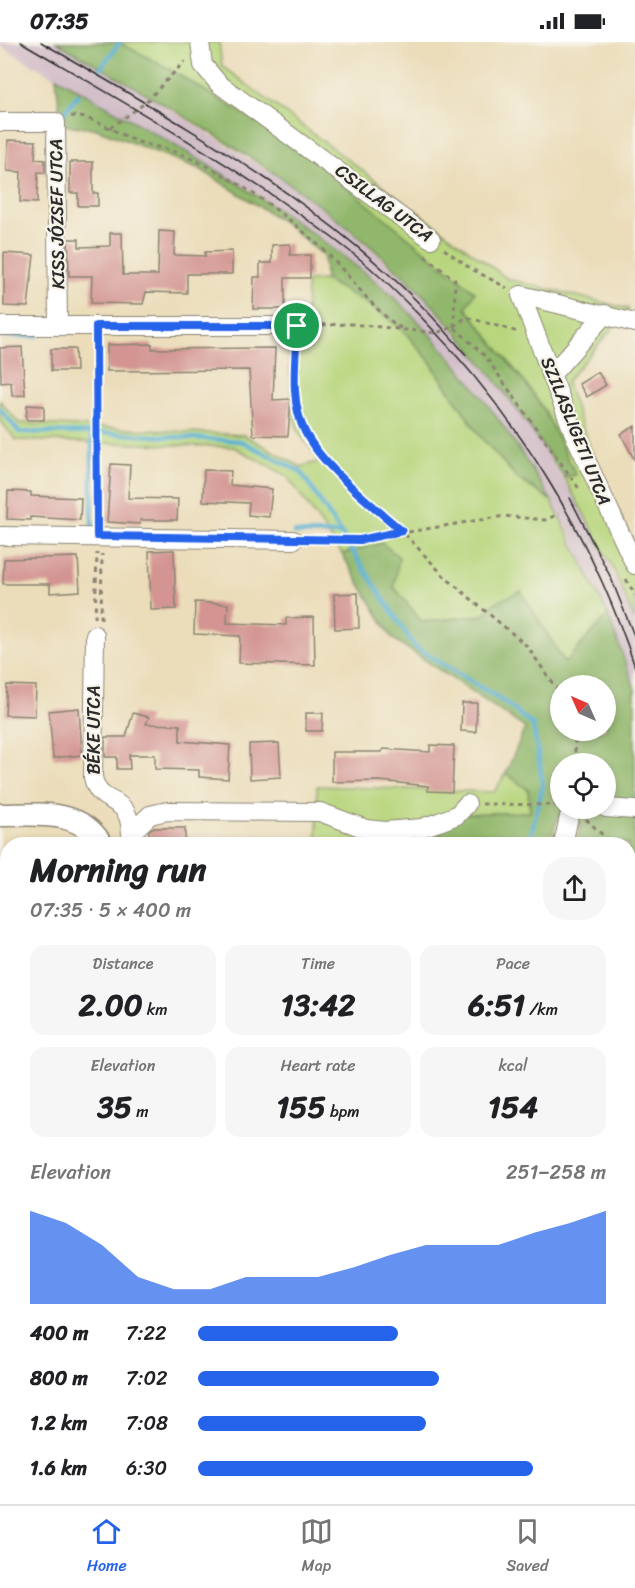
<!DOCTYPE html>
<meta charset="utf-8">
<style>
:root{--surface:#fff;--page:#f6f6f6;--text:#202124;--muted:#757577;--line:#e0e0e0;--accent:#2563eb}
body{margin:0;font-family:Sriracha,sans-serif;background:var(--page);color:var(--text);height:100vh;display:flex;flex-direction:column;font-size:22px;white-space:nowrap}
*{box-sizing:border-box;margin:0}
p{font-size:20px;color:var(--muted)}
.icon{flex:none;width:33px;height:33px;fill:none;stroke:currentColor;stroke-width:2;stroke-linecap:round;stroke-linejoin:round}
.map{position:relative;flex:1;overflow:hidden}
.sheet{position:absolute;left:0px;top:795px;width:636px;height:668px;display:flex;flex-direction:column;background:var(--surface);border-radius:24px 24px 0 0;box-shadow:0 3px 9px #0003}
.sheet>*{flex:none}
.needle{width:39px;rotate:315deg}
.controls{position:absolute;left:550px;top:633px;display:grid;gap:12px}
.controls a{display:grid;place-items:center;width:66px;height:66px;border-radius:50%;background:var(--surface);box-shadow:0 3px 9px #0003;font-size:30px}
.pin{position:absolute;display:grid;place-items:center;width:51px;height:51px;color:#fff;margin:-26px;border:3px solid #fff;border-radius:50%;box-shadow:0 2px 6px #0007}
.round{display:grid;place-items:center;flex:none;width:63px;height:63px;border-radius:24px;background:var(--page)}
.summary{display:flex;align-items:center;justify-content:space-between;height:102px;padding:0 30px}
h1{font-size:33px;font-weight:700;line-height:45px}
.stats{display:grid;grid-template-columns:repeat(3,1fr);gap:9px;height:102px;padding:6px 30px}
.stats div{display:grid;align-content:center;border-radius:15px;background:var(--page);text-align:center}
.stats b{font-size:30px;font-weight:700}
.stats small{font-size:16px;font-weight:400}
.stats p{font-size:16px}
.chart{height:168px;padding:12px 30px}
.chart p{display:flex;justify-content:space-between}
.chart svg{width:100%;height:108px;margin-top:6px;fill:var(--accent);opacity:.7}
ul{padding:0 30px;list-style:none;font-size:20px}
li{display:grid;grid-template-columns:96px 72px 1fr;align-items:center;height:45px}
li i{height:15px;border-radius:8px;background:var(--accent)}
.status{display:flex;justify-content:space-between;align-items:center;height:42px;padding:0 30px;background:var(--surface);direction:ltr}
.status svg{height:16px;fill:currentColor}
.tabs{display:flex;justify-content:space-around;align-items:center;height:84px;border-top:2px solid var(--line);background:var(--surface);font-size:16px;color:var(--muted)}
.tabs a{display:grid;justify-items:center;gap:3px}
.tabs .current{color:var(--accent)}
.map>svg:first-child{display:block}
.industrial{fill:#d1bdc8}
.green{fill:#b7d67d;stroke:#718054;stroke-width:1.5}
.forest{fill:#91b76c;stroke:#5e714c;stroke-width:1.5;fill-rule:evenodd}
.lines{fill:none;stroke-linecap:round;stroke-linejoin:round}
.stream{stroke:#54afd2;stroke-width:4.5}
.building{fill:#d39492}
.minor-casing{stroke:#8b8472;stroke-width:20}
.tertiary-casing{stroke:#8b8472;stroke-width:25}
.path{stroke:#8b8472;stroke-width:3;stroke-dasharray:4.5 4.5;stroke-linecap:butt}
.minor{stroke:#fff;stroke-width:18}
.tertiary{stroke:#fff;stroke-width:22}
.tram{stroke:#2b2b2b;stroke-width:1.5}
.route-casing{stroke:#fff;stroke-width:12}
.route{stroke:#2563eb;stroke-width:8}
.labels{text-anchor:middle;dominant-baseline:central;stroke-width:4.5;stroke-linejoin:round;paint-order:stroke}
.street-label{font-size:18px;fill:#2b2b2b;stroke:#f7f3e8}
</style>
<div class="status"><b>07:35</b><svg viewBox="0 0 49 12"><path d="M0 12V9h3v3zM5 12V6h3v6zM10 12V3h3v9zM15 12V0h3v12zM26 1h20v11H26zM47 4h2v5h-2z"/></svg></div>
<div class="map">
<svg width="635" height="1462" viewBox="0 0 635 1462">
<rect width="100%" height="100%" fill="#f7f3e8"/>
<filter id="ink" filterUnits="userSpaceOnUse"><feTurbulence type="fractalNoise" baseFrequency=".0167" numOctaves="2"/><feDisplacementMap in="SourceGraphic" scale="12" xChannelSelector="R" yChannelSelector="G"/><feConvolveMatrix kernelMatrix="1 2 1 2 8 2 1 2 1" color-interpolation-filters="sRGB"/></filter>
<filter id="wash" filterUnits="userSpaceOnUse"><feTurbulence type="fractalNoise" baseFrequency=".008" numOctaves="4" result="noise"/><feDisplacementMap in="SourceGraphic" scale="24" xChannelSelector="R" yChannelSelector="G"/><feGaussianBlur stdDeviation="1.35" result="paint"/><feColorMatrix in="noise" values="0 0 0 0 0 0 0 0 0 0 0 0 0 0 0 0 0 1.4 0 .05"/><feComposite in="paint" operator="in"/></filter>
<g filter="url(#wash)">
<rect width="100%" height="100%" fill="#ebddba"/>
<!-- industrial -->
<path class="industrial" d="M0,0H56L134,45L287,141L341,181L415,245L473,311L528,383L584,470L635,579V647L593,541L571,494L529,421L465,333L405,265L342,213L253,149L0,4Z"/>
<!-- green -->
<path class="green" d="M118,0H219L222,24L508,237L629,267L566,340L602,438L635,503V579L614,528L564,435L575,433L545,370L529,346L466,266Z
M325,238L365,260L402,287L429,318L480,394L518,437L551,458L608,573L565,621L496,560L485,573L422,580L394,545L382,501L342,512L287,434L234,405L16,398L0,378V359L19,381L244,393L301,425L320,419L299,391L293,372L287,279L306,278L307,239Z
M506,731L528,748L530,770L462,772L438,790L447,802H317V744L494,750Z
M628,1180H635L633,1368L628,1343Z
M105,1455H230L223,1462H105Z
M430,1455H519L521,1462H432Z"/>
<!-- forest -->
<path class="forest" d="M56,0H118L166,25L299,106L475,250L466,266L529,346L545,370L576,433L564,435C519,369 472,302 416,246C312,143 181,72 56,0Z
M56,35C147,87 236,136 320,197C349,219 380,241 405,266C462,322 510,390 551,458L518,437L480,394L429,318L402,287L365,260L325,238L324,214L282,179L200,127L94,86L61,83Z
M382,501L399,515L394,545L422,580L484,573L496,560L521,549L565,621L608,573L635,647V971H629L628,802H576L581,782L559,773L549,802H447L438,790L462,772L530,770L528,748L506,731L525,686L392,596L342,512ZM561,644H606V688H561ZM561,722H606V766H561Z
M628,974L635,1009V1180H628Z
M629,1343L635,1368V1435H632V1462H521L519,1455H628Z
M230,1455H430L432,1462H223Z"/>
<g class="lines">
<!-- stream -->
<path class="stream" d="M100,27L120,0
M62,73L78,53
M0,294H37
M0,367L19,390L105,391L241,399L301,430L415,605L504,660L533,683L543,743L529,802
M89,489L92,486V391
M294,491L340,492
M554,1455L556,1462"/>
</g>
<g id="blocks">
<!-- building -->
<path class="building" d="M8,98L36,99L35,117L45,118V131L38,130L37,161L20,160L21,130L7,129Z
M70,120H93V151H98V164H78V151H70Z
M159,189L175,190L174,213L205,214V210L232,209V232H187V251L146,250L143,262L91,261L92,234H69L68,197H79V205L110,204V191H122L123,233H158Z
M290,202V213H310V236H285V267H253L254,235H260V221H272V203Z
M4,211L34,213L28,265L4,264Z
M152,302V307L275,306L273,358L291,357L288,394L253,393L249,328L107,329V303Z
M22,305L25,353L12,354L11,340L1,341L0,306Z
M51,307H75L76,329H51Z
M598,330L606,343L587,355L579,342Z
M27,363L44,364V378H26Z
M635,384V419L621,392Z
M111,422L130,423L128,456L178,457L177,478H140V482L107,480Z
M204,428L231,429L230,443L272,447L269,475L248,473L249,461L203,459Z
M8,449L31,450V454L81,456L80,478L30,475V478L7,477Z
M174,508L176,567L151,568L149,509Z
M78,515L80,549L50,551V542H3L4,517Z
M358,551L359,586L335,587L334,552Z
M195,560L228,562L227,581L286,583V576L314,575L315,623L239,621L240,594L194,592Z
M7,643L36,644L35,674L5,673Z
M462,661H477L476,690L461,689Z
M79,666L82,713L53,716L49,669Z
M133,671L149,675L146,682L180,683V699L230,703L228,737L199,735V728L155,727V713H129L130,727H117V715H105V695H126Z
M306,671H323L322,689H306Z
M279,701L281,735L250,737L249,702Z
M430,703L454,704L452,750L428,749V744L380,739L332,740V710H382L383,707L430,710Z
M152,786H185V802H149V789Z"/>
</g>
</g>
<g filter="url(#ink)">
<use href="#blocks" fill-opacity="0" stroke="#8b8472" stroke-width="1.5"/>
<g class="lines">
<!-- minor casing -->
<g class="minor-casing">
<path id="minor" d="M200,0L203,23L219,42L431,197
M0,80H56L58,284
M521,253L574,392L635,523
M521,253L635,281
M0,284H305
M551,333L605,272
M0,494L293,498
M95,593L93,735C100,770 132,746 131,798
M606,766L635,768
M131,791L150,773L167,769L320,770L366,787L385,789L421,786L439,780L457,773L467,762
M563,802L571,766
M0,983H8"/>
</g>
<!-- tertiary casing -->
<g class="tertiary-casing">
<path id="tertiary" d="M0,773C37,773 80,766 101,802
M105,1462V1455"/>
</g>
<!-- path -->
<path class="path" d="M71,74C97,75 115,91 138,100C154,105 172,107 186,114C237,137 285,171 325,209C351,234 371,267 401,286
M110,86L145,61L185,19
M444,207L470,226L507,246
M425,214L455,238L454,285
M322,283L352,282L436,291L454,285L485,314L580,448
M454,285L466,275L518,290
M96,301L97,480
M296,301L295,349L304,389L321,413L368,460L402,489L445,535L527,604L561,653
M310,498H360L504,474L545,478L559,472
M626,537L635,553
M95,576L97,511
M101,577L102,512
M575,688V722
M482,762L556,763
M586,777L612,802
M628,822L635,830
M628,955H635
M632,957L635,976
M628,958L635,957
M635,1186L630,1295L635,1324
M628,1454L635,1450
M504,1455L505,1462
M613,1462L626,1455"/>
<!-- minor -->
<use href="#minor" class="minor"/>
<!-- tertiary -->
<use href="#tertiary" class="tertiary"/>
<!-- tram -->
<path class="tram" d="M21,0C135,67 251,132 356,214C380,233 401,255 422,276C518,375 592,494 635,625
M41,0C194,90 352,174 466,313
M570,456L611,536L635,596"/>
</g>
</g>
<g class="lines" filter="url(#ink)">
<!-- route casing -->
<g class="route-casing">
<path id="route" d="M96,284H297C296,317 289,359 305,390C322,424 373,464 402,489L360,498L97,494Z"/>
</g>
<!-- route -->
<use href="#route" class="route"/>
</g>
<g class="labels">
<!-- street labels -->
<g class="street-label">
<text transform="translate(384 161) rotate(37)">CSILLAG UTCA</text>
<text transform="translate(57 172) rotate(-91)">KISS JÓZSEF UTCA</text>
<text transform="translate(576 389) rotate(68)">SZILASLIGETI UTCA</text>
<text transform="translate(94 688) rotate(-90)">BÉKE UTCA</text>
</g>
</g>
</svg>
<div class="controls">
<a><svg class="needle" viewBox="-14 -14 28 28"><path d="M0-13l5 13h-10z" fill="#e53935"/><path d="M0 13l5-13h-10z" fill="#757577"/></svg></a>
<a><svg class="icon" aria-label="locate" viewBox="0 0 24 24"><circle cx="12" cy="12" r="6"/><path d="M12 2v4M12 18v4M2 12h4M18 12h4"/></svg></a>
</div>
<div class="pin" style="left:297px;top:284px;background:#1e9e55"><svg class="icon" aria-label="arrive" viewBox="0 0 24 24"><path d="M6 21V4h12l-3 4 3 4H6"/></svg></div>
<section class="sheet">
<div class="summary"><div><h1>Morning run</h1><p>07:35 · 5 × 400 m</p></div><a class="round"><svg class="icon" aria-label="share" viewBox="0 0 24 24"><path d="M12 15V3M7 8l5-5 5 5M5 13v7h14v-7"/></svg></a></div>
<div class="stats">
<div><p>Distance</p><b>2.00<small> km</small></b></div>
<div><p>Time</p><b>13:42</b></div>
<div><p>Pace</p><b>6:51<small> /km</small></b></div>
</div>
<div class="stats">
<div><p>Elevation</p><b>35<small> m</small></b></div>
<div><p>Heart rate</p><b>155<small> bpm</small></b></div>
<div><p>kcal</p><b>154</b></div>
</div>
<div class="chart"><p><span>Elevation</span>251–258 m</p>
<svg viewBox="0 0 160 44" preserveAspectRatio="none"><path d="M0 44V6L10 11L20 20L30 33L40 38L50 38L60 33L70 33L80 33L90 29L100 24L110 20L120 20L130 20L140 15L150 11L160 6V44z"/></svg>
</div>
<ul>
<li><b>400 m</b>7:22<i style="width:49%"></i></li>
<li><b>800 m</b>7:02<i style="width:59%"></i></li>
<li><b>1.2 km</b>7:08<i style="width:56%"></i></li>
<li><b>1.6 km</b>6:30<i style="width:82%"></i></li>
</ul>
</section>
</div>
<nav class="tabs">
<a class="current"><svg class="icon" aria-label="home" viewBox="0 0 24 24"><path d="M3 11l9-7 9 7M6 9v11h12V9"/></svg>Home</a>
<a><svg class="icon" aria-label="map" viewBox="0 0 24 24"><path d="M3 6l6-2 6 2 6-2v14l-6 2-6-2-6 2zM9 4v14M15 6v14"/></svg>Map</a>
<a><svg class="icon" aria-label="saved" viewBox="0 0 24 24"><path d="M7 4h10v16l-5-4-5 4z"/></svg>Saved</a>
</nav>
